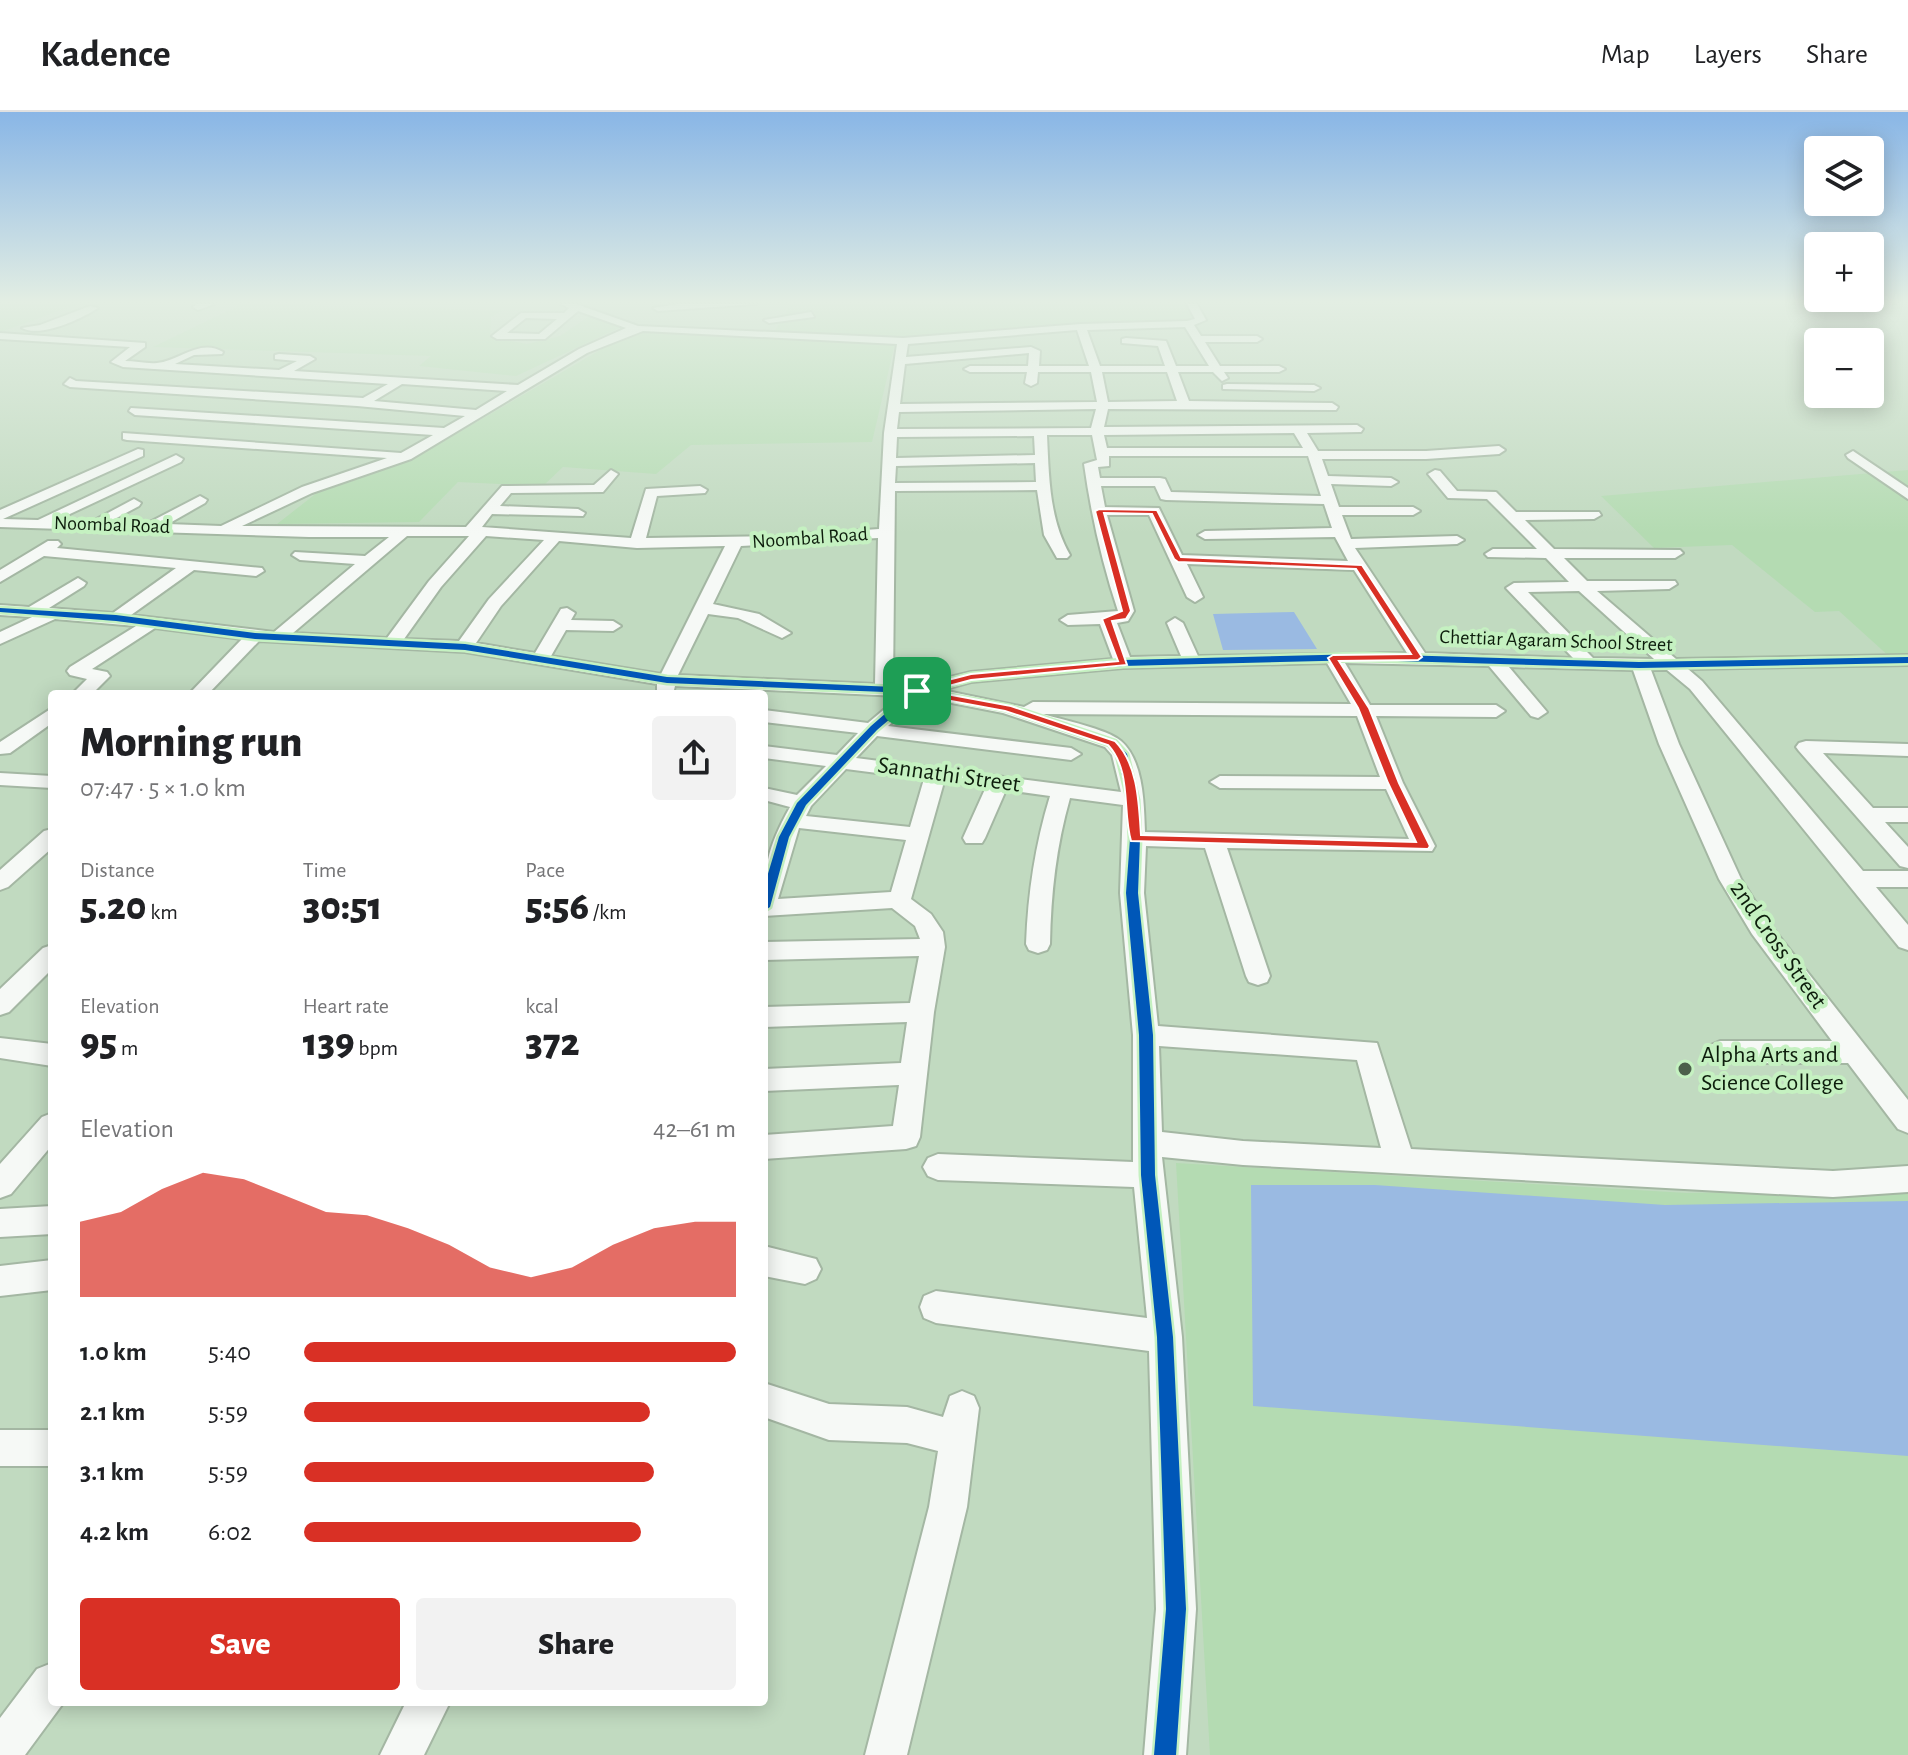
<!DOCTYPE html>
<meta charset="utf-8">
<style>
:root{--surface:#fff;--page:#f2f2f2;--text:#202124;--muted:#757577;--line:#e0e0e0;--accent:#d93025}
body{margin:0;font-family:"Alegreya Sans",sans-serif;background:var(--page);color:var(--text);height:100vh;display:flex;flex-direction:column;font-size:30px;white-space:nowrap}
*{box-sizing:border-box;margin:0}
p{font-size:26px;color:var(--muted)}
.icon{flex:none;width:44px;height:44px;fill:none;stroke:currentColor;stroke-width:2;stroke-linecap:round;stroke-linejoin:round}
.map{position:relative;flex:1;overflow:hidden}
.drawer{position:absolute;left:48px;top:578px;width:720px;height:1016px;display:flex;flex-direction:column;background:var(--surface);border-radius:8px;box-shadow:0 4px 20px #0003}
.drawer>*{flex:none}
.fabs{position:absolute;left:1804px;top:24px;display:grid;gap:16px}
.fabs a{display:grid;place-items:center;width:80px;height:80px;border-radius:8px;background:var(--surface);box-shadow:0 4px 20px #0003;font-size:40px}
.pin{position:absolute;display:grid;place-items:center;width:68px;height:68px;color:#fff;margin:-34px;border-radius:16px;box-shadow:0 4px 12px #0006}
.round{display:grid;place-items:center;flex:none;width:84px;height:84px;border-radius:8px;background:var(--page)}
.summary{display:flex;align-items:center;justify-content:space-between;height:136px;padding:0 32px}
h1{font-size:44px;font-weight:800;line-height:60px}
.stats{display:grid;grid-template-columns:repeat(3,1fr);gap:12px;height:136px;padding:8px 32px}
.stats div{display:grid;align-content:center}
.stats b{font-size:40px;font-weight:800}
.stats small{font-size:22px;font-weight:400}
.stats p{font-size:22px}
.chart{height:224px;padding:16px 32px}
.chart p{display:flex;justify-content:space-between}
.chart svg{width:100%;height:144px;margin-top:8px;fill:var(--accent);opacity:.7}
.primary-button{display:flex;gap:16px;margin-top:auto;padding:16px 32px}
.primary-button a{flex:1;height:92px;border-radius:8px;background:var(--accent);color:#fff;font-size:32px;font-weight:800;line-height:92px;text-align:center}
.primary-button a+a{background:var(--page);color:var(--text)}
ul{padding:0 32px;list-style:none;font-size:26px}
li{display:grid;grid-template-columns:128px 96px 1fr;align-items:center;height:60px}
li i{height:20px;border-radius:10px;background:var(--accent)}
header{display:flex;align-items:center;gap:48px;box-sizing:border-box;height:112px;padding:0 40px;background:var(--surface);border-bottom:2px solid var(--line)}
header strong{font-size:38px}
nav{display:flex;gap:44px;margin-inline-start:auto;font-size:28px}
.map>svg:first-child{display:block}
.built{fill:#b4dbb2}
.water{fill:#9abae2}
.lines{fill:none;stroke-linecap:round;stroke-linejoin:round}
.minor-casing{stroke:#a4b7a3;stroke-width:4}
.minor{fill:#f6f9f6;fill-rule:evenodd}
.cycleway-casing{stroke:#c5f1c1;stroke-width:5}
.cycleway{fill:#0057b8;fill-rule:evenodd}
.route{fill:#d93025;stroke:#fff;stroke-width:2;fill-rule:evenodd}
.poi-dot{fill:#4c5f4b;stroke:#c5f1c1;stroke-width:3}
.labels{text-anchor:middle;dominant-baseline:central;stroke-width:8;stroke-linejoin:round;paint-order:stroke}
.far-street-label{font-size:20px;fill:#0d1d0c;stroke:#c5f1c1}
.street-label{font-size:24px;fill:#0d1d0c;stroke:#c5f1c1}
.poi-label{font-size:24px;fill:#0d1d0c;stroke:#c5f1c1;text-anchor:start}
</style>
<header>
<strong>Kadence</strong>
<nav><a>Map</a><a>Layers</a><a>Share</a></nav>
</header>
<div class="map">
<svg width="1908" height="1643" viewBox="0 0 1908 1643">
<rect width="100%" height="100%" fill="#c1dac0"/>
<!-- built -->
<path class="built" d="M0,192H79L0,220Z
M242,192L504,198L491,205L490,225L527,232L560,224L588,205H605L619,216L516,264L419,254L431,244L153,235Z
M791,192H1186L1196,208L896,227L872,330L691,333L656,362L563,355L543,374L458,370L419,410L277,412L318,380L427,339L631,220L770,227Z
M1908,358V546L1892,547L1839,499L1815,500L1732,433L1654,436L1601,384Z
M1176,1051L1687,1081L1908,1077V1643H1210Z"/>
<!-- water -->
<path class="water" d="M1294,500L1317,537L1223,538L1213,502Z
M1251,1073H1375L1665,1093L1908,1089V1344L1253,1294Z"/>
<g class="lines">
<!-- minor casing -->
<g class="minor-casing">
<path id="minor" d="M197,192H214L198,198L193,195Z
M561,192H576L638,214L903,226L1081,212L1187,209L1195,207L1187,192H1197L1206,208L1194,213L1201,224H1257L1262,227L1257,230H1205L1220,254H1279L1285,257L1279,260H1224L1228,266L1222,269L1213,260H1178L1189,289L1332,291L1338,295L1336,298L1108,297L1104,315L1357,313L1363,317L1361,320L1307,321L1318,339H1426L1499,334L1505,338L1499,342L1426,347H1322L1328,364L1391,366L1398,370L1391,374L1331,372L1339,395H1413L1420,399L1413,403H1342L1351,427L1457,424L1464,428L1457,432L1355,436L1425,541L1573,546L1506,476L1514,471L1569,470L1546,446L1488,445L1485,442L1493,437H1537L1487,387L1448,386L1428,362L1435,358L1440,359L1457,379L1496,380L1516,400H1599L1601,403L1594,407L1525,408L1554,437L1680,438L1683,441L1675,446H1564L1587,469H1675L1677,472L1669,477L1597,479L1676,547L1908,543V553L1688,557L1702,569L1863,759H1908V775H1876L1908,813V838L1899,835L1690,577L1667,558H1651L1679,632L1741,767L1768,810L1908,988V1021L1898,1017L1848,951H1720L1711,947L1707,940L1711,933L1720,929H1832L1752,822L1719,767L1659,632L1633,558L1509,555L1547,600L1538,606L1531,604L1489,554L1345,551L1370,593H1496L1505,599L1496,605L1376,604L1403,671L1435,734L1432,739L1227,736L1270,864L1267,870L1258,873L1249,870L1246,864L1205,736L1146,734L1144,781L1158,914L1377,931L1411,1037L1833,1059L1908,1054V1080L1833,1085L1243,1053L1162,1045L1182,1225L1196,1497L1186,1643H1144L1156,1497L1149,1239L936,1211L924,1206L920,1195L924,1184L936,1179L1147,1206L1134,1075L938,1068L928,1064L923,1055L928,1046L938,1042L1133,1050V923L1120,781L1123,693L1070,686C1056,735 1051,781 1050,832L1047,838L1038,841L1029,838L1026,832C1028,780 1035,733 1050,684L1006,678L985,726L982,731H966L963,726L986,675L944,670L911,787L931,802L943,820L945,835L934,900L920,1025L916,1034L906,1037L764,1047V1023L893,1014L899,973L764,979V957L901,951L907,910L764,915V895L910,891L919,844L764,848V830L920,827L915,814L892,796L764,804C764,756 766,738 790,695L764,688V676L797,683L826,654L764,646V634L837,643L858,621L764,610V598L868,611L900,584L675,574L673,582H657V572L465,540L259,529L208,582H189L242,527L155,516L92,557L107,560L110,564L92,582H72L87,567L70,563L67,559L70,555L136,514L55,507L0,532V520L32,505L0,503V493L29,495L78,466L86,471L84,474L49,496L113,501L176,456L44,444L0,470V458L48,429H58L61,432L57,436L262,456L264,459L256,464L194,458L131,503L274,520L355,452L300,448L292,443L295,440L365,444L389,425H309L0,415V398L138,337L143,338V344L3,407L38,408L176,343L183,347L181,350L57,408L91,410L134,387L141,391L139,394L109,410L148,411L200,384L207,388L205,391L168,412L221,414L302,375L387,346L127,328L123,327V321L401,341L433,323L135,303L129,299L131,296L444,316L465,304L357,294L70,275L64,272L70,266L76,269L363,286L388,272L123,255L111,250L130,235L0,227V221L145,231V235L125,249C135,249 147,252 157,251C179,249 200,226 223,240L222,242L194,243L175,252L279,258L297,249L275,247V243L279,242L310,244L315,247L294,259L518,273L579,237L626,216L578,199L545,227H497L492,224L521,201H564L569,196ZM526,206L557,207L539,222L507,221ZM1185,215L1209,254H1176L1166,229L1126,226L1122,227V231L1158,234L1165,254H1100L1087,218ZM1077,218L1089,254H1039L1040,239L1031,235L906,245L908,232ZM643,219L897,232L884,321L879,417L776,424L646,426L657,384L705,381L707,378L700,374L646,377L631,426L482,415L492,402L583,404L585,401L578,397L500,394L511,381L603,380L618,362L611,358L594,373L502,374L466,415L242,414L312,381L411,347L587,241ZM1029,241L1028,254H970L964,257L970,260H1027L1025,271L1031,274L1037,271L1038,260H1091L1097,290L900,292L905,252ZM1102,260H1167L1177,289L1108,290ZM402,272L507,279L476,298L374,289ZM1096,297L1091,316L897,317L899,300ZM1294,321L1303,336H1107L1104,323ZM1047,323H1092L1097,348L1084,352C1091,402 1102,451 1118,499L1068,503L1060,508L1068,513L1100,512L1113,547L971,560L917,573L893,572L895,379L1037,378L1044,423L1057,446H1067L1070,443C1049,407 1049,364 1047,323ZM1034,324L1035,343L896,346L897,325ZM1109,344H1308L1321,384L1171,380L1165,367L1160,366H1100L1098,355L1109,354ZM1035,351L1036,370L895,371L896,354ZM1101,374H1155L1161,387L1166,388L1324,392L1332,416L1205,419L1198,423L1205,427L1335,425L1348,449L1182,443L1159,396L1105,395ZM1107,403H1149L1187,485L1195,490L1203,485L1187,452L1354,458L1407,541L1198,544L1183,511L1175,506L1167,511L1181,544L1130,545L1117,511L1128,509L1134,499ZM407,424H469L429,469L387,526L293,521ZM486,424L544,428L489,487L459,529L404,527L441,475ZM878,426L875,572L678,563L708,502L738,506L782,526L791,521L759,502L713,492L741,434ZM559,429L637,436L725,434L661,562L551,544L566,518L613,519L621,514L613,509L571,508L575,501L567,496L561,497L535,541L476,531L501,494ZM1579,479L1654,547L1593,546L1528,480ZM1327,551L1351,592L1033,590L1024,595L942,578L971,570L1123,556ZM921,585L1003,601L1105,635L1112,643L1121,680L856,646L877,624L1071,648L1081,642L1071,636L888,614ZM1043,602L1357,604L1380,665L1220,664L1210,670L1220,676L1386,677L1409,727L1145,720C1144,693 1144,649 1121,629C1107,617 1063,608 1043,602ZM846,657L924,667L910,715L806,704L811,694ZM799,716L906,728L891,780L778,787ZM1159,934L1357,948L1381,1036L1243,1029L1162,1020Z
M678,192H756L658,199L653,196Z
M90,194L98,196C81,207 41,226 22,216L40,213Z
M811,200L814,205L769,211L764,208Z
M1227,272L1314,273L1320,276L1314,279L1223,277V273Z
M1853,339L1908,376V387L1848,346L1846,343Z
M52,596V611L10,641L0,642V630Z
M1806,629L1908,632V644L1823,641L1873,696H1908V710H1885L1908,735V756L1900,754L1799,639L1796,635L1799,631Z
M0,661L52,664V676L0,673Z
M52,717V736L8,775L0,778V758L44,719Z
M52,833V857L9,900L0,903V877L43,836Z
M0,926L52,932V954L0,946Z
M52,1001V1033L11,1082L0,1086V1052L42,1005Z
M52,1094V1122L0,1125V1097Z
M764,1134L816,1147L821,1157L816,1167L805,1172L764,1164Z
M52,1148V1178L0,1184V1154Z
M764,1271L829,1292L907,1295L943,1305L950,1284L962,1279L974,1284L979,1296L967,1395L907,1643H865L929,1395L938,1339L907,1331L829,1328L764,1305Z
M0,1318H52V1354H0Z
M52,1551V1590H64L25,1643H0V1606L37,1557Z
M406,1590H450L424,1643H380Z"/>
</g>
<!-- minor -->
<use href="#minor" class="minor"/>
<!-- cycleway casing -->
<g class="cycleway-casing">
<path id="cycleway" d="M0,496L116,503L255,521L465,532L667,565L917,576L971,562L1123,548L1363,542L1639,550L1908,545V551L1639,556L1363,548L1123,554L971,568L929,579L1010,594L1115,629L1127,642L1138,688L1140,727L1138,781L1153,923L1155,1063L1173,1225L1186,1497L1176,1643H1154L1166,1497L1157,1225L1141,1063L1139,923L1126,781L1130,727L1128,688L1117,643L1109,633L1005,598L919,582L877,618L806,693L789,725L770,795L764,799V775L779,725L797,691L871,614L909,581L667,571L465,538L255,527L116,509L0,500Z"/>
</g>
<!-- cycleway -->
<use href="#cycleway" class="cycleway"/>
</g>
<!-- sky -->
<linearGradient id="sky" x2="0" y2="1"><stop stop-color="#89b6e6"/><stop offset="0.45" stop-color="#e3eee3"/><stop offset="1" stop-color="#e3eee3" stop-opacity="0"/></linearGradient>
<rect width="1908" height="422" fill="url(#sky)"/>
<!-- route -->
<path class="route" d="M1099,397L1157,398L1181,445L1362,453L1422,545L1418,548L1339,549L1369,596L1399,671L1430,734L1428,737L1131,729C1122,699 1132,659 1108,633L1005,599L913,582V577L971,562L1118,549L1102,507L1122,499L1095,399ZM1104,401L1152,402L1174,447L1178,450L1356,457L1411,542L1333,543L1328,546L1358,596L1388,671L1416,730L1141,723C1139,691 1138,652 1115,629L1011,594L930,579L971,568L1127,553L1112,509L1126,507L1131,499Z"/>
<!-- markers -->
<circle class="poi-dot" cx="1685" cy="957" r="8"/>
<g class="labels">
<!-- far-street labels -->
<g class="far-street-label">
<text transform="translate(112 413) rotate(2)">Noombal Road</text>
<text transform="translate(810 426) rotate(-4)">Noombal Road</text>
<text transform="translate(1556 529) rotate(2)">Chettiar Agaram School Street</text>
</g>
<!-- street labels -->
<g class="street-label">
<text transform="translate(949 663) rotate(8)">Sannathi Street</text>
<text transform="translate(1778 833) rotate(55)">2nd Cross Street</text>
</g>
<!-- poi labels -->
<g class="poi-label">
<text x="1701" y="943">Alpha Arts and<tspan x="1701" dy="28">Science College</tspan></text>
</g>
</g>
</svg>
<div class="fabs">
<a><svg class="icon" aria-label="layers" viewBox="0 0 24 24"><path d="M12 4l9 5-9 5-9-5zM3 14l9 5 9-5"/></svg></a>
<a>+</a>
<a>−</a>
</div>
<div class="pin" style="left:917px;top:579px;background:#1e9e55"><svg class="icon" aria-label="arrive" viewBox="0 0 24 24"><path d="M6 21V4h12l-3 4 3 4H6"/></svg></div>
<section class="drawer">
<div class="summary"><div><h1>Morning run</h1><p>07:47 · 5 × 1.0 km</p></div><a class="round"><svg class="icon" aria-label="share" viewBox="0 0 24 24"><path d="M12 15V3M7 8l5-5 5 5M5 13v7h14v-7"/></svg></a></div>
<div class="stats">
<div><p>Distance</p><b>5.20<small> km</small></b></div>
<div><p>Time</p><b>30:51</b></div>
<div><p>Pace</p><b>5:56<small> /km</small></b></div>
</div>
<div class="stats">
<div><p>Elevation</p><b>95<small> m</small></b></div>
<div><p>Heart rate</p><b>139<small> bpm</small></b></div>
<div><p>kcal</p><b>372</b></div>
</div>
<div class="chart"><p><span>Elevation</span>42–61 m</p>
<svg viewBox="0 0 160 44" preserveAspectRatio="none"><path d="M0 44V21L10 18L20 11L30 6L40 8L50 13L60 18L70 19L80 23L90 28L100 35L110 38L120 35L130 28L140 23L150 21L160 21V44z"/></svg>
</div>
<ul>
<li><b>1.0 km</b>5:40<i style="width:100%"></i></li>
<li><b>2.1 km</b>5:59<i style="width:80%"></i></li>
<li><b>3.1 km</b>5:59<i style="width:81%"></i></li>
<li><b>4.2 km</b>6:02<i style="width:78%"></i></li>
</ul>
<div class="primary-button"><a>Save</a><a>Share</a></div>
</section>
</div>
